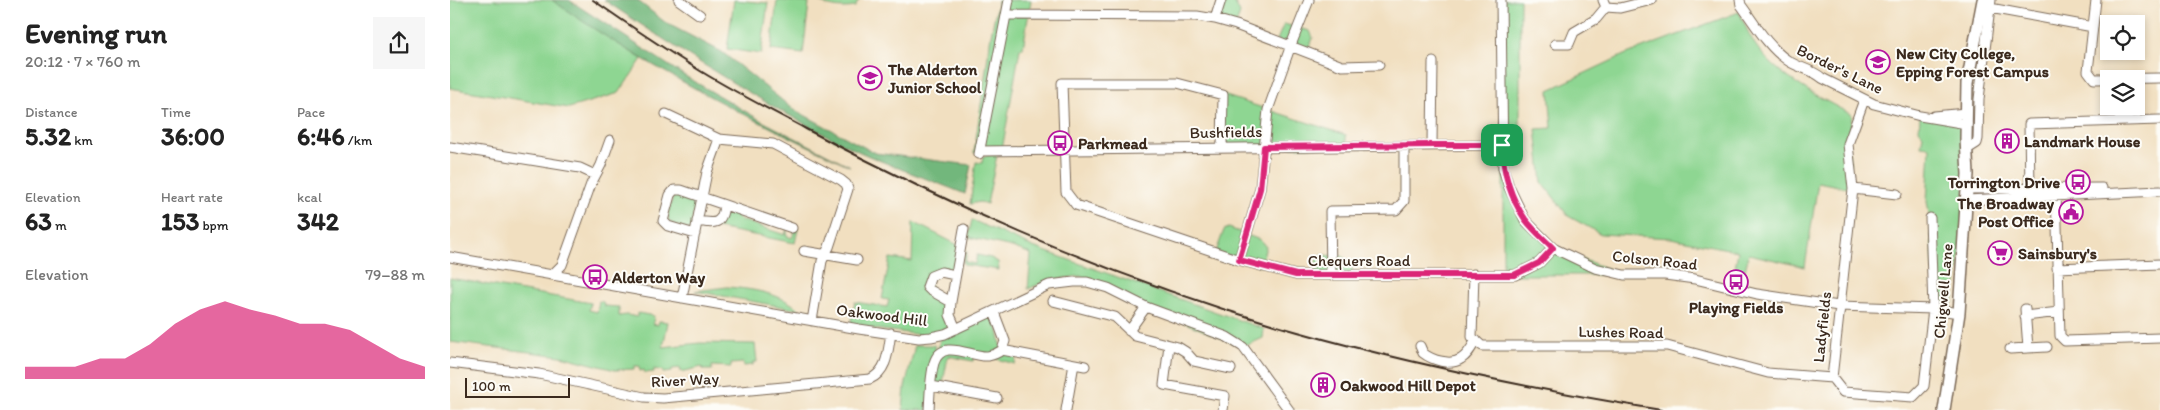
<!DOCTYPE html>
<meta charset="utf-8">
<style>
:root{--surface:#fff;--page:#f6f6f6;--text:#222;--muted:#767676;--accent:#db2777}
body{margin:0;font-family:Itim,sans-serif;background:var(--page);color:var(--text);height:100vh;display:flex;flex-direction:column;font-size:19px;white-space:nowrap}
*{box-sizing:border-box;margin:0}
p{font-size:16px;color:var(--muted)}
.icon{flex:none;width:28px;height:28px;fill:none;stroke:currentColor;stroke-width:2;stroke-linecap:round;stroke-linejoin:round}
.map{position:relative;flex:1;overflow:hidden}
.drawer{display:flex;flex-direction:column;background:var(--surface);width:450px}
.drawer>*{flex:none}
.controls{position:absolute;left:1650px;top:15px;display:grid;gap:10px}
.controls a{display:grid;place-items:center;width:45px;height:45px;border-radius:0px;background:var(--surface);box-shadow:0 2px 8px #0003;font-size:25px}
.scale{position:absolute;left:15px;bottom:12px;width:105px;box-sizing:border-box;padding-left:5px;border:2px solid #3b2a1e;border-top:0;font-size:14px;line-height:18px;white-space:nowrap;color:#3b2a1e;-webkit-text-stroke:4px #fdfcf7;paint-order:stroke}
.pin{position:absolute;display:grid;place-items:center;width:42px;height:42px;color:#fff;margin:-21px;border-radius:10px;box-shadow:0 2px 8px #0006}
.round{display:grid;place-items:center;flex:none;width:52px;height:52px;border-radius:0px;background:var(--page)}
.overview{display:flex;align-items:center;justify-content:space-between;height:85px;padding:0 25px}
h1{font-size:28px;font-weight:800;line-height:38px}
.figures{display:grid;grid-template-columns:repeat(3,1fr);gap:8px;height:85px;padding:5px 25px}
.figures div{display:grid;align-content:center}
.figures b{font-size:25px;font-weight:800}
.figures small{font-size:14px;font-weight:400}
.figures p{font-size:14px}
.chart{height:140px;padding:10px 25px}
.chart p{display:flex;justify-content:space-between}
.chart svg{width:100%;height:90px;margin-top:5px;fill:var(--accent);opacity:.7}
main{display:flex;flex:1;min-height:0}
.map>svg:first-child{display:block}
.green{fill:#8ed692;stroke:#648058}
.forest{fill:#72b77c;stroke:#56704d}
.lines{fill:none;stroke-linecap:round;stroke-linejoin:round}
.minor-casing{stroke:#7b6957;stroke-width:11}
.major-casing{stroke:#7b6957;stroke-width:14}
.minor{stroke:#fff;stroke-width:9}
.major{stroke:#fff;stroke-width:11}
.rail{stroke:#3b2a1e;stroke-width:2}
.route-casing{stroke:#fff;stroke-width:10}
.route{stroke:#db2777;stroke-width:6}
.labels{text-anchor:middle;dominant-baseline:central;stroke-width:4;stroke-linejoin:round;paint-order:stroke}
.poi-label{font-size:16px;font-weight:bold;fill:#3b2a1e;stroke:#fdfcf7;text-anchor:start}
.street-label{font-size:16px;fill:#3b2a1e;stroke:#fdfcf7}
</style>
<main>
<section class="drawer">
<div class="overview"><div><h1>Evening run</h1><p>20:12 · 7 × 760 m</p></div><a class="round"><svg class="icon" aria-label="share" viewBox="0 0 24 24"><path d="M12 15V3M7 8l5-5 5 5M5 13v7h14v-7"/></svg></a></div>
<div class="figures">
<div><p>Distance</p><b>5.32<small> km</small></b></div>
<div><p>Time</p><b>36:00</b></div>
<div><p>Pace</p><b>6:46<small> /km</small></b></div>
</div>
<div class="figures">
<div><p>Elevation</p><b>63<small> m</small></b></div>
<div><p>Heart rate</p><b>153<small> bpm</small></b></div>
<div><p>kcal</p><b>342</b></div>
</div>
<div class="chart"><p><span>Elevation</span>79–88 m</p>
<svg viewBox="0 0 160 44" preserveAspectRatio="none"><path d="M0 44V38L10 38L20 38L30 34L40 34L50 27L60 17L70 10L80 6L90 10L100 13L110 17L120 17L130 20L140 27L150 34L160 38V44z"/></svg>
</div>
</section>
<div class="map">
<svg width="1710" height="410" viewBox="0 0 1710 410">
<rect width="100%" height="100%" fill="#fdfcf7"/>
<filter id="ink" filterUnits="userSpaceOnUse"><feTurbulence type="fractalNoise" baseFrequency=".02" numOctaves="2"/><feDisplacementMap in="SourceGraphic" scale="10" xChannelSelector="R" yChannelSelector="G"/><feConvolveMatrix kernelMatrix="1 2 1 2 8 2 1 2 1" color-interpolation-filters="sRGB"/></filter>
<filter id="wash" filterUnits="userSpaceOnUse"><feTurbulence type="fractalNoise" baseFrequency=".0096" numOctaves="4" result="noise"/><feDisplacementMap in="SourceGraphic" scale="20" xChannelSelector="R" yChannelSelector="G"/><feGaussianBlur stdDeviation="1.12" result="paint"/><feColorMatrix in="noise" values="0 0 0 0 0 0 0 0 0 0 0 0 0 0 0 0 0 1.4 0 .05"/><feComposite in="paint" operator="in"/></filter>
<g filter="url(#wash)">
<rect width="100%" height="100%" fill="#f1dfc0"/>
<!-- green -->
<path class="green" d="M0,0H102L192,59L169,93L119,108L0,88Z
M284,0L318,3L311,54L277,49Z
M327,0L359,3L353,54L321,50Z
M370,0H409L405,7C393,9 383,8 371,3Z
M548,0H581L573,48L570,49L552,150L524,153L541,35Z
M775,0L785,3L790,13L786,25L765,19Z
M1051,0H1070V127L1052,128Z
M1289,12C1295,25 1300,38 1309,50C1332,79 1369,97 1402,115L1398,144L1403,189L1368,182L1355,267L1299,254L1292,282L1283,280L1288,251L1221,238L1151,234L1118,216L1092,182L1086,129L1102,128L1099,90L1174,55Z
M834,24L860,31L863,38L858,52L827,40Z
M773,95L896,135V147H772Z
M1516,113L1514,232L1503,303L1492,307L1486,305L1480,218L1477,202L1480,147L1471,146L1473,135L1469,130L1470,116Z
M547,155L537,204L530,202L520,204L526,162L532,163L533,156Z
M1053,168L1075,220L1103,248L1174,275H1053Z
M231,193L248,201L247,210L244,212L242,220L245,222L244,227L240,230C214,222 215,222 223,197Z
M281,210L289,213L288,219L335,235L337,229V236L342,238L346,227L348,229L345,243L267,228L265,225L277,211Z
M522,220L583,247L814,329L813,338L793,347L637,282L631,276L599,280L578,289L581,254L562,247L518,237Z
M463,222L510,246L505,274L491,271L477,282L496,303L504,328L481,336L400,326L405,302L437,307L439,300L432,299L440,258L462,261Z
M779,228L810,240L816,247L810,266L766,252L774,230Z
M514,252H517L515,262L525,264L527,255L541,258L548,262L549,270L515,265L513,263Z
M871,255L892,256L902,264V275H865L866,261Z
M0,278L141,303L139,310L147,312L149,301L153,302L154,306L169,307V316L177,315L187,317L188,313L204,316L203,324L208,325L209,321L218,322L213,347L250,343L305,344L307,362H303V365L294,366L293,363L281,364V367L262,366V370H253L252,367L231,372L230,368L222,369V372L213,373V371L204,369V372L195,373L194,370L190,371L189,366H184V369L165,370L111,356L0,342Z
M277,287C303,289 330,293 350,310L245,291Z
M544,312L552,350L567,353L565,364L525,353L523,361L498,356L492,388L481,386L491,335Z
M465,345H484L487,352L477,410H453L455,387Z"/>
<!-- forest -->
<path class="forest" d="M102,0H119L235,76L312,121L400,166C297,117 195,67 102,0Z
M154,0H187L216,23L272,52L343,109L425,153L521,165L515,194C476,178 434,164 395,145C311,103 232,52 154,0Z"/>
</g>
<g filter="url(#ink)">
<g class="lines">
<!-- minor casing -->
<g class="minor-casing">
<path id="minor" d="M229,0L250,15
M1051,0L1053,168L1059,187L1075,220L1103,248L1145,268L1174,275H1215L1245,279L1307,294L1389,306L1483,309L1509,313
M1153,0L1156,7L1170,8L1202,0
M1290,0L1291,5C1305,24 1318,47 1337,60C1348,68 1362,69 1372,78L1424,104L1470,116L1517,124
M1646,0L1638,71L1644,79L1710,78
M1540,8L1643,27
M556,15L747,16L765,19L786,25L892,66L929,65
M765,19L771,0
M1105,44H1119L1124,32L1146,19L1156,7
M1414,100L1398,144L1403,189L1382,378L1393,392L1463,397L1474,386L1483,309L1480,218
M216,114L269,139L257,172L232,298
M1484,116L1516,113
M269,139L323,144L391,180L396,184L398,189L379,247L372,261L362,321
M982,145L983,62
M0,147L130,168L145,175
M772,147L773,95L727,83H612L616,192L626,205L789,260L846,275H1065L1089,263L1103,248
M1516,150L1527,143L1528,139L1529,99L1541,0
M530,151L1052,145
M529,154L559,0
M1403,189L1447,194
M1517,189L1652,188
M1606,189L1610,336L1615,341L1710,338
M1580,190L1579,124L1710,120
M1516,200L1710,191
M247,221C265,224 272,225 274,205
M245,234L218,226L213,221L220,195L224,190H231L342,228
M354,251L407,260
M0,257L409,329L469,338L481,337L495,334L599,285L624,282H637L658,288L696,307L777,337L793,347L839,410
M789,260L810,189L818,110L841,45L859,0
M1607,268L1710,264
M1024,274L1022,337L1032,346H1217L1318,373L1382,378
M102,275L112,265L141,184L151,165L160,140
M881,275L880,211L946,210L954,201V147
M603,301L665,317L685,336L728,347L736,352L744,361L781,369
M501,302L480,290L477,287L481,276L491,272L505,275
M1575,316L1609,312
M506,329L500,315L501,302L514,229
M679,331L696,307
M719,345L714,385L775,396L773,410
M970,346L973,353C982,360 1000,366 1011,359C1018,355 1022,347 1026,340
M1578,348L1597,347
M1560,349L1578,348L1575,309
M552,350L635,366
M0,363L89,374L194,397L213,398L420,379C438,371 438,350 441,333
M481,386L547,398
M479,410C480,395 480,377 484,363C492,337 522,358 538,356C543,355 548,353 552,350L555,341L544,312
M616,410L624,364"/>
</g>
<!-- major casing -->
<g class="major-casing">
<path id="major" d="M1494,410L1509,313L1518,174L1516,139L1517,83L1533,0"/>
</g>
<!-- minor -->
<use href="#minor" class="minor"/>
<!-- major -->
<use href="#major" class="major"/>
<!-- rail -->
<path class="rail" d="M143,0C176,23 210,46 244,67C280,90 319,109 356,129C513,213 677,283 848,332C968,366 1089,390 1211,410"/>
</g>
</g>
<g class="lines" filter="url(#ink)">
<!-- route casing -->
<g class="route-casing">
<path id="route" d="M982,145H1052C1053,172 1060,197 1075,219C1083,230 1094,239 1103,248L1089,263L1064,275H846L789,260L810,189L814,147Z"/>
</g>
<!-- route -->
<use href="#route" class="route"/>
</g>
<!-- icons -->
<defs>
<g id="university-ring" transform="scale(1.25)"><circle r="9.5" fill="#fdfcf7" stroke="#b5179e" stroke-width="1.5"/><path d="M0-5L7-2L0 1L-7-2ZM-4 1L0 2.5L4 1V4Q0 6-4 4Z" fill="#b5179e"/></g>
<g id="school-ring" transform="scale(1.25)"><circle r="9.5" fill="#fdfcf7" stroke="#b5179e" stroke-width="1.5"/><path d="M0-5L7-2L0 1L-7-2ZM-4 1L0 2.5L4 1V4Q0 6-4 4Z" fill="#b5179e"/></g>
<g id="building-ring" transform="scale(1.25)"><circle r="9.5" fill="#fdfcf7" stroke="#b5179e" stroke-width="1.5"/><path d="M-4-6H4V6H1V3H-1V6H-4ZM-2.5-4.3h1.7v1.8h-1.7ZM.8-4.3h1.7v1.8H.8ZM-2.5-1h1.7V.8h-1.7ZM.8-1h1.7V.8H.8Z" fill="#b5179e"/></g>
<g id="bus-ring" transform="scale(1.25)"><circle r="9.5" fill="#fdfcf7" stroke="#b5179e" stroke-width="1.5"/><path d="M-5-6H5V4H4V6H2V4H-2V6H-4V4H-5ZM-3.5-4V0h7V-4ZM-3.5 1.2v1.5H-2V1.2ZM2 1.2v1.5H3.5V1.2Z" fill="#b5179e"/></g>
<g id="civic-ring" transform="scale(1.25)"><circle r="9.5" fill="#fdfcf7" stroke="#b5179e" stroke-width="1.5"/><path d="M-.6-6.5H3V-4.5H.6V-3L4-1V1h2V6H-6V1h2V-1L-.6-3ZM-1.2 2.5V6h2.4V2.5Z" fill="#b5179e"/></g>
<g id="supermarket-ring" transform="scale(1.25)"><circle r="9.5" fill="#fdfcf7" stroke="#b5179e" stroke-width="1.5"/><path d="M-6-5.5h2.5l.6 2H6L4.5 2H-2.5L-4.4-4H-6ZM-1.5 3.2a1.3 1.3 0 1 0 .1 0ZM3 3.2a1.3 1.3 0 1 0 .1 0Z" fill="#b5179e"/></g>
</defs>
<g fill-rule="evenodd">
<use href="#university-ring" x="1428" y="62"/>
<use href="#school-ring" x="420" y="78"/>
<use href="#building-ring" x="1557" y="141"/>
<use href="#bus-ring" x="610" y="143"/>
<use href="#bus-ring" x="1628" y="182"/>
<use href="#civic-ring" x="1621" y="212"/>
<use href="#supermarket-ring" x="1550" y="253"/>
<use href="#bus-ring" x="145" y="277"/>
<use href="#bus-ring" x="1286" y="282"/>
<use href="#building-ring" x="873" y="385"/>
</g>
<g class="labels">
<!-- poi labels -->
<g class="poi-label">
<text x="1446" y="53">New City College,<tspan x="1446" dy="18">Epping Forest Campus</tspan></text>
<text x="438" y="69">The Alderton<tspan x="438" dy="18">Junior School</tspan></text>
<text x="1574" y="141">Landmark House</text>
<text x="628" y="143">Parkmead</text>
<text x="1610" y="182" text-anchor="end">Torrington Drive</text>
<text x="1604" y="203" text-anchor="end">The Broadway<tspan x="1604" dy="18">Post Office</tspan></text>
<text x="1568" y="253">Sainsbury's</text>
<text x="162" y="277">Alderton Way</text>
<text x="1286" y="307" text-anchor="middle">Playing Fields</text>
<text x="890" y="385">Oakwood Hill Depot</text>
</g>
<!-- street labels -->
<g class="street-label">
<text transform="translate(1390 69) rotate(26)">Border's Lane</text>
<text transform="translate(776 132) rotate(-1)">Bushfields</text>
<text x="909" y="260">Chequers Road</text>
<text transform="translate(1205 260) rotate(6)">Colson Road</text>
<text transform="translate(1493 291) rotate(-85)">Chigwell Lane</text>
<text transform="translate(432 315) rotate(7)">Oakwood Hill</text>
<text transform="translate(1372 327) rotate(-84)">Ladyfields</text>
<text transform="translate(1171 332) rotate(1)">Lushes Road</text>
<text transform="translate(235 380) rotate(-3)">River Way</text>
</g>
</g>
</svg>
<div class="controls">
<a><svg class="icon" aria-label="locate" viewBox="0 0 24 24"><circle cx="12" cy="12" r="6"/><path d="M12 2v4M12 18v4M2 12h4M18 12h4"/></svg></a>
<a><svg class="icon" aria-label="layers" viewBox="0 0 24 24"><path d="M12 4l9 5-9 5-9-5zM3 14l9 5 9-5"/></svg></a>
</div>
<div class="scale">100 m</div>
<div class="pin" style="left:1052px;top:145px;background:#1e9e55"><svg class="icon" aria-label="arrive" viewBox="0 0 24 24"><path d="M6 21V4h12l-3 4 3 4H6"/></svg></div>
</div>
</main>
